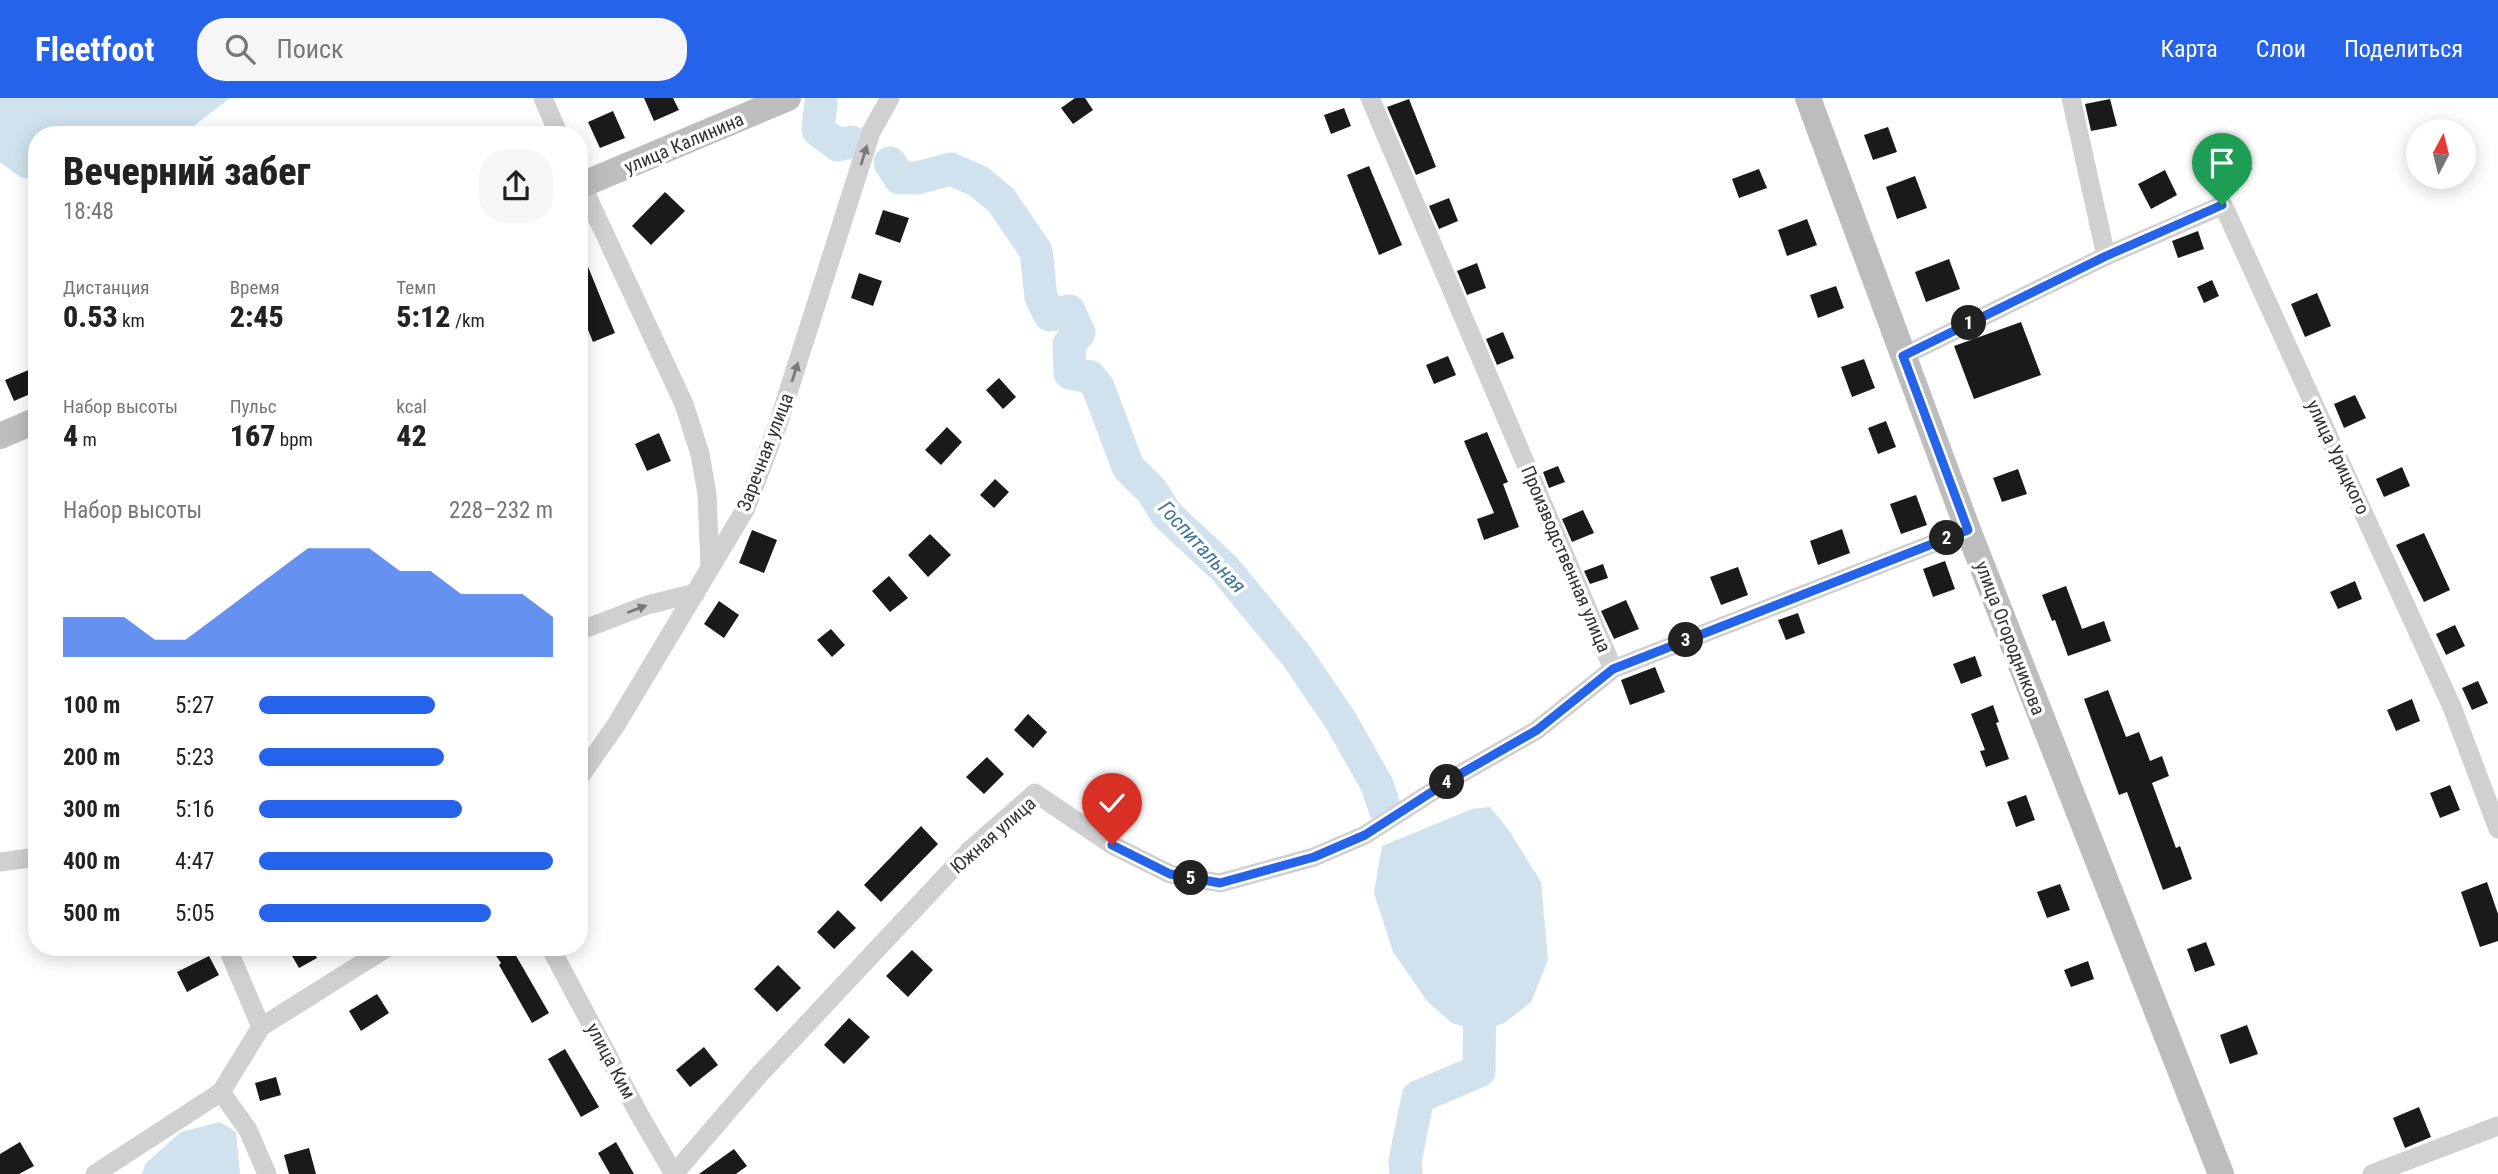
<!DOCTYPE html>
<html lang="ru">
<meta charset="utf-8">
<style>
:root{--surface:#fff;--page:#f6f6f6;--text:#222;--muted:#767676;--accent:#2563eb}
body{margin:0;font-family:"Roboto Condensed",sans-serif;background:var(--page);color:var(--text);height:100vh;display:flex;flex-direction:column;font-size:26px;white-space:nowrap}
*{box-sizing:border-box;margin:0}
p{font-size:23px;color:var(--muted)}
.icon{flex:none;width:38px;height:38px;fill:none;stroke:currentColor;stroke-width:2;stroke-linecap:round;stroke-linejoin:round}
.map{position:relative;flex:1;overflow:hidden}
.side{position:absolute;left:28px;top:28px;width:560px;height:830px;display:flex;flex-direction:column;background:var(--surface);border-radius:28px;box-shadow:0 4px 18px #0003}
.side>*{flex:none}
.needle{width:46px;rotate:7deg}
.controls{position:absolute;left:2406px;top:21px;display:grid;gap:14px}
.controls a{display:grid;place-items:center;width:70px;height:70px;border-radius:50%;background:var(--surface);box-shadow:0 4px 18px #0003;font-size:35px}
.pin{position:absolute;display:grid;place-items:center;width:60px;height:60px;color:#fff;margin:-72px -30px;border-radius:50% 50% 50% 0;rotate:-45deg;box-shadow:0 0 7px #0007}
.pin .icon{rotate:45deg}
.km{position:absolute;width:35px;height:35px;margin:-18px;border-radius:50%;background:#222;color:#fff;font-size:19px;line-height:35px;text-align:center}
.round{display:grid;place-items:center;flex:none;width:74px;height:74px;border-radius:28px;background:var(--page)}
.headline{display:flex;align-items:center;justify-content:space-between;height:119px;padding:0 35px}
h1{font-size:38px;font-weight:800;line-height:52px}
.stats{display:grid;grid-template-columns:repeat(3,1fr);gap:10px;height:119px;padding:7px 35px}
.stats div{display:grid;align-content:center}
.stats b{font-size:30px;font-weight:800}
.stats small{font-size:19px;font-weight:400}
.stats p{font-size:19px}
.chart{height:196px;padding:14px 35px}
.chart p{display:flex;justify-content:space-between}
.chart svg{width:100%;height:126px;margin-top:7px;fill:var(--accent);opacity:.7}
ul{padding:0 35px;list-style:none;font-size:23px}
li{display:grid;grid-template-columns:112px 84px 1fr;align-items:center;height:52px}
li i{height:18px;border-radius:9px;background:var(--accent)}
header{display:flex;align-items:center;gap:42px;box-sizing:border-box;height:98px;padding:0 35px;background:var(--accent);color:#fff}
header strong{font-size:33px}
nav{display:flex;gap:38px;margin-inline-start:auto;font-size:24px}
.search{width:490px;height:63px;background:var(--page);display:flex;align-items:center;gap:18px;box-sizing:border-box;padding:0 24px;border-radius:28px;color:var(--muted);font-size:26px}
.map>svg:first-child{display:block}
.water{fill:#cfe2ee}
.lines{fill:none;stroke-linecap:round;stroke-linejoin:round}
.river{stroke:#cfe2ee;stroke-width:33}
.building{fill:#1a1a1a}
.street{stroke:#d0d0d0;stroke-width:19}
.secondary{stroke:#bdbdbd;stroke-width:26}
.oneway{fill:#7a7a7a}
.route-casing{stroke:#fff;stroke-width:14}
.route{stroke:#2563eb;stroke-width:9}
.labels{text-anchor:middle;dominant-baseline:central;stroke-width:7;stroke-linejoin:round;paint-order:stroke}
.street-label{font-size:19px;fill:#333;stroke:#fff}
.water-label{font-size:21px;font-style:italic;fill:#3f7597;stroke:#fff}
</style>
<header>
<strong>Fleetfoot</strong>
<div class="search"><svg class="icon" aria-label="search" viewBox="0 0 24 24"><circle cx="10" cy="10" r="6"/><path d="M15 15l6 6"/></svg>Поиск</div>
<nav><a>Карта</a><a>Слои</a><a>Поделиться</a></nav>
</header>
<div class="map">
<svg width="2498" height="1076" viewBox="0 0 2498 1076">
<rect width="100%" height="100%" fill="#fff"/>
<!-- water -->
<path class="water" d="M0,0H230L182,37H37V82L20,79L0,64Z
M1490,709L1508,731L1541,784L1548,862L1531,904L1506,924L1482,934L1452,925L1427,903L1393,854L1374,795L1382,748L1472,711Z
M220,1024L236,1034L240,1076H142L146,1065L181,1034Z"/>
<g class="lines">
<!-- river -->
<path class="river" d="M821,4L818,32L838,47L851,44
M890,65L900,80H917L951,71L978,83L1001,102L1036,153L1041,199L1050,217L1069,213L1079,235L1069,246L1070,275L1090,279L1098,289L1128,369L1152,393L1167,417L1224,470L1296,557L1341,623L1377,687L1385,711
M1406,1076L1405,1063L1418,999L1479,973L1480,889"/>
</g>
<!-- building -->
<path class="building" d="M644,0H673L679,12L654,23Z
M1075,0H1085L1093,12L1073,26L1061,10Z
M1409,1L1436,69L1416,77L1387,9Z
M2110,1L2117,28L2091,33L2085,6Z
M1344,10L1351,28L1331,36L1324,17Z
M613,13L625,40L600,50L588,24Z
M1888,29L1897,54L1873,62L1864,37Z
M2242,48L2252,71L2229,80L2220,57Z
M1369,68L1402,147L1379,157L1347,77Z
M1759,71L1767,90L1739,100L1732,81Z
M2165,72L2177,97L2151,111L2138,86Z
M1915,78L1927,110L1897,121L1886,89Z
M665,94L685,113L651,147L632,128Z
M1449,100L1458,123L1439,131L1429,108Z
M883,112L909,120L900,145L875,136Z
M1807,121L1817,147L1787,158L1778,132Z
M2198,133L2204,151L2178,160L2172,143Z
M580,149L615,235L593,244L579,210Z
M1949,161L1960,191L1926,204L1915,174Z
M1477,165L1486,190L1467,197L1457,173Z
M859,175L882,183L873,208L851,200Z
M2212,182L2219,198L2204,205L2197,189Z
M1836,188L1844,210L1818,220L1810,197Z
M2317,195L2331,228L2305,239L2291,206Z
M2021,224L2041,277L1974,301L1954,248Z
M1503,234L1514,260L1497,267L1486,241Z
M1448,258L1456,277L1434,286L1426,267Z
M1864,261L1875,290L1852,299L1841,269Z
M31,271L37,284V293L14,303L5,282Z
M999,280L1016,299L1003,311L986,292Z
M2355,297L2366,320L2344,330L2334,306Z
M1886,323L1896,349L1878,356L1868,330Z
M947,329L962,344L941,367L925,352Z
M1487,334L1508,384L1503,386L1519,429L1484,442L1477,421L1494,415L1464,343Z
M659,335L671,363L647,373L635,346Z
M1558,368L1565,384L1549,390L1543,374Z
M2402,369L2410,388L2384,399L2376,381Z
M2018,371L2027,396L2002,404L1993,380Z
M995,381L1009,394L994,410L980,397Z
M1916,397L1927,427L1901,436L1890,406Z
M1583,412L1594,435L1572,444L1562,421Z
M1842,431L1850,455L1818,467L1810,443Z
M752,432L777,442L764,475L739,465Z
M2424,435L2450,492L2424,504L2396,447Z
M930,436L951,457L928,479L908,457Z
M1945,463L1955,491L1933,499L1923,471Z
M1603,466L1608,480L1590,486L1584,473Z
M1738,469L1748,497L1721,507L1710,479Z
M889,478L908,500L890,514L872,493Z
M2355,483L2362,501L2338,511L2330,494Z
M2066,488L2082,531L2104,523L2111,543L2068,558L2055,522L2052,523L2042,497Z
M1626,502L1639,531L1614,541L1601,513Z
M719,503L739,517L724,540L704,526Z
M1798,515L1805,535L1786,542L1778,522Z
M2455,527L2465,548L2446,557L2436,536Z
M831,531L845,547L832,559L817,542Z
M1975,558L1982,578L1961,586L1953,566Z
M1655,569L1665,594L1630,607L1621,582Z
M2478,583L2488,605L2472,612L2462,590Z
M2108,592L2126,639L2139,634L2150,663L2162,658L2169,678L2152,685L2176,750L2180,748L2192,781L2163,792L2127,694L2119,697L2084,601Z
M2412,601L2420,623L2396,633L2387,612Z
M1993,607L1999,624L1996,625L2009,661L1986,669L1980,653L1985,652L1971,616Z
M1028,616L1047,634L1033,650L1014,632Z
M987,659L1004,676L984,696L966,679Z
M2450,687L2460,712L2440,720L2430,695Z
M2026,697L2035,722L2016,729L2007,704Z
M921,728L938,746L881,804L864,787Z
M2487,784L2498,816V843L2480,849L2461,794Z
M2060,786L2070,812L2047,820L2037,794Z
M838,812L856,830L834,851L817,834Z
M2206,844L2215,867L2195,874L2187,851Z
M287,849H311L317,860L299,870Z
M490,849H511L549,915L532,925L499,867L501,865Z
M912,852L933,872L908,899L886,878Z
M209,858L219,877L187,894L177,874Z
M2088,863L2094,881L2071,889L2064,872Z
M778,867L801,890L777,914L754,891Z
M377,896L389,915L361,933L349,913Z
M849,920L870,939L844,966L824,947Z
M2247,927L2258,956L2230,966L2220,937Z
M704,949L718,967L690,989L676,972Z
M565,951L599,1009L581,1019L548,961Z
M276,979L281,997L260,1003L255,985Z
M2419,1009L2431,1039L2405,1050L2393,1020Z
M20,1044L34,1068L19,1076H0V1056Z
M616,1044L634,1076H610L598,1055Z
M309,1050L316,1076H289L284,1057Z
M734,1051L747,1068L736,1076H699Z"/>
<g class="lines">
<!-- street -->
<path class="street" d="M543,0L559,37
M1370,0L1613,571L1968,432
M2071,0L2106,158
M579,81L684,306L700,356L707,396L710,470
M1903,258L2106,158L2223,107L2452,609L2498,731
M579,533L647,507L696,495
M579,680L616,627L746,410L778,326L871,34L890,0
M0,764L37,759
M227,849L261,929
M550,849L640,1018L674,1076
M221,994L248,1032L267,1076
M95,1076L221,994L261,929L388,849
M674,1076L759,977L969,753L1035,695L1112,747L1170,776L1220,785L1314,759L1365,737L1455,679L1537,632L1613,571
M2372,1076L2498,1028"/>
<!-- secondary -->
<path class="secondary" d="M1808,0L1968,432L2221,1076
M579,88L788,0
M0,338L37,322"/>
</g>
<!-- one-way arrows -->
<defs><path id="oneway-solid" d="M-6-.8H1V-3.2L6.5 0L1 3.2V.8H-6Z" transform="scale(1.75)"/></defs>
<g class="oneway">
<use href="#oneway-solid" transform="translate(864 57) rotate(-73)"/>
<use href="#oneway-solid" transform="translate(795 274) rotate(-72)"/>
<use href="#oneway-solid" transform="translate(637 511) rotate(-21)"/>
</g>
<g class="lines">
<!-- route casing -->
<g class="route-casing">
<path id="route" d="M1112,747L1170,776L1220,785L1314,759L1365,737L1455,679L1537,632L1613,571L1968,432L1903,258L2106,158L2222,107"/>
</g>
<!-- route -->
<use href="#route" class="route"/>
</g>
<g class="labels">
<!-- street labels -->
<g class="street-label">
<text transform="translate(684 45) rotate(-23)">улица Калинина</text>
<text transform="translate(765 354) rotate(-69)">Заречная улица</text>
<text transform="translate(2338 359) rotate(65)">улица Урицкого</text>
<text transform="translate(1566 461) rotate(67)">Производственная улица</text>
<text transform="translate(2010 540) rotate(69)">улица Огородникова</text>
<text transform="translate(993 737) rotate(-41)">Южная улица</text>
<text transform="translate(611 963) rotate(62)">улица Ким</text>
</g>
<!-- water labels -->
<g class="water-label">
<text transform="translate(1202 449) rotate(47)">Госпитальная</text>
</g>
</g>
</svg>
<div class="controls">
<a><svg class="needle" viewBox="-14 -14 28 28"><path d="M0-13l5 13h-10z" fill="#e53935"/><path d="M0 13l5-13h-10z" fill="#767676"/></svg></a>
</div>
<div class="pin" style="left:2222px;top:107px;background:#1e9e55"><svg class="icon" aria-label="arrive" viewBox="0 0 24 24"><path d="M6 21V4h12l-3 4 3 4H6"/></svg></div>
<div class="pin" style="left:1112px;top:747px;background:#d93025"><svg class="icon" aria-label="check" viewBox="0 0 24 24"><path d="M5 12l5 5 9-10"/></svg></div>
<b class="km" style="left:1969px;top:225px">1</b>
<b class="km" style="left:1947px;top:440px">2</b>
<b class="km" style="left:1686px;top:542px">3</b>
<b class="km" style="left:1447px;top:684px">4</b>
<b class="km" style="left:1191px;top:780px">5</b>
<section class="side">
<div class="headline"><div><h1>Вечерний забег</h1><p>18:48</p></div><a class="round"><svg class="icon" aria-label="share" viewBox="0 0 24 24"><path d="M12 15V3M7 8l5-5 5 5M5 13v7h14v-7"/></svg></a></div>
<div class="stats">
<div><p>Дистанция</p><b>0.53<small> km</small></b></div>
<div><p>Время</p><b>2:45</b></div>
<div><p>Темп</p><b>5:12<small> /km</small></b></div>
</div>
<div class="stats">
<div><p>Набор высоты</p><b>4<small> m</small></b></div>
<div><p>Пульс</p><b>167<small> bpm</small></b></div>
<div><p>kcal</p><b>42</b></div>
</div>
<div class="chart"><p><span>Набор высоты</span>228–232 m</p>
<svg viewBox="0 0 160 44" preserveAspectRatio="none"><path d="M0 44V30L10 30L20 30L30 38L40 38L50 30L60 22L70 14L80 6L90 6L100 6L110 14L120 14L130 22L140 22L150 22L160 30V44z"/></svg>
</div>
<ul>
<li><b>100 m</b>5:27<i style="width:60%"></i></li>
<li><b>200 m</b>5:23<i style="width:63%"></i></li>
<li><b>300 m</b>5:16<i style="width:69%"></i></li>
<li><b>400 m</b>4:47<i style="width:100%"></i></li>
<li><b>500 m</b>5:05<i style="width:79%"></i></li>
</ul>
</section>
</div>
